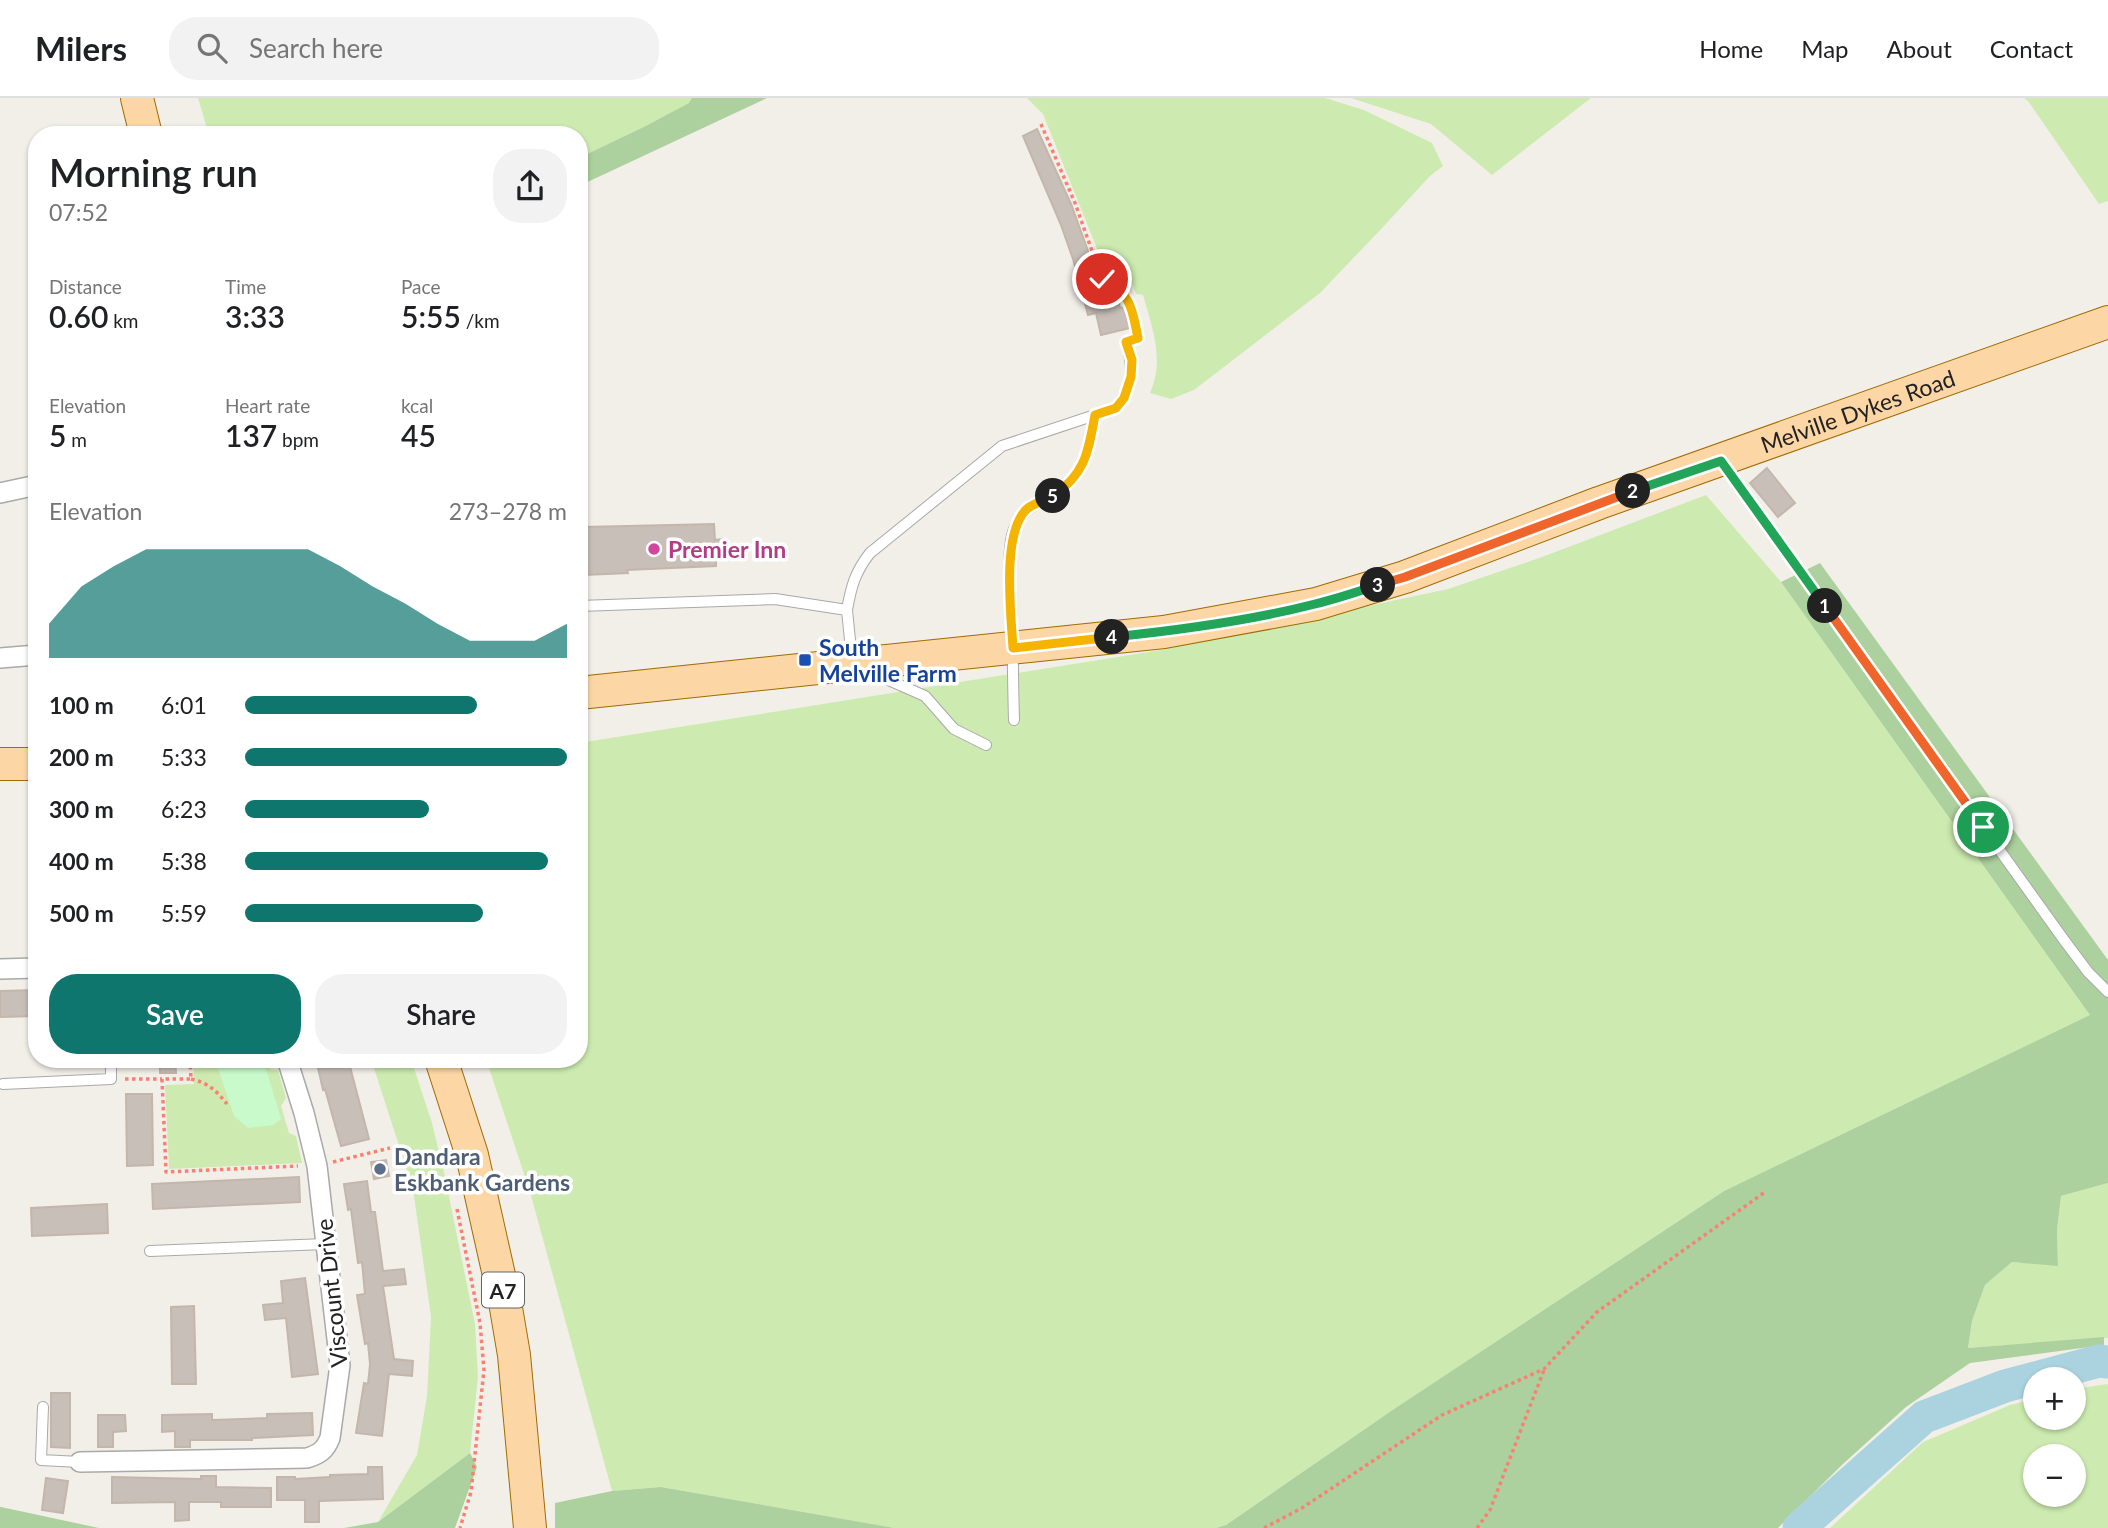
<!DOCTYPE html>
<meta charset="utf-8">
<style>
:root{--surface:#fff;--page:#f2f2f2;--text:#202124;--muted:#757577;--line:#e0e0e0;--accent:#0f766e}
body{margin:0;font-family:Lato,sans-serif;background:var(--page);color:var(--text);height:100vh;display:flex;flex-direction:column;font-size:26px;white-space:nowrap}
*{box-sizing:border-box;margin:0}
p{font-size:23px;color:var(--muted)}
.icon{flex:none;width:38px;height:38px;fill:none;stroke:currentColor;stroke-width:2;stroke-linecap:round;stroke-linejoin:round}
.map{position:relative;flex:1;overflow:hidden}
.side{position:absolute;left:28px;top:28px;width:560px;height:942px;display:flex;flex-direction:column;background:var(--surface);border-radius:28px;box-shadow:0 2px 5px #0004}
.side>*{flex:none}
.tools{position:absolute;left:2023px;top:1269px;display:grid;gap:14px}
.tools a{display:grid;place-items:center;width:63px;height:63px;border-radius:50%;background:var(--surface);box-shadow:0 2px 5px #0004;font-size:35px}
.pin{position:absolute;display:grid;place-items:center;width:60px;height:60px;color:#fff;margin:-30px;border:4px solid #fff;border-radius:50%;box-shadow:0 2px 7px #0007}
.km{position:absolute;width:35px;height:35px;margin:-18px;border-radius:50%;background:#222;color:#fff;font-size:19px;line-height:35px;text-align:center}
.round{display:grid;place-items:center;flex:none;width:74px;height:74px;border-radius:28px;background:var(--page)}
.summary{display:flex;align-items:center;justify-content:space-between;height:119px;padding:0 21px}
h1{font-size:38px;font-weight:600;line-height:52px}
.figures{display:grid;grid-template-columns:repeat(3,1fr);gap:10px;height:119px;padding:7px 21px}
.figures div{display:grid;align-content:center}
.figures b{font-size:30px;font-weight:600}
.figures small{font-size:19px;font-weight:400}
.figures p{font-size:19px}
.chart{height:196px;padding:14px 21px}
.chart p{display:flex;justify-content:space-between}
.chart svg{width:100%;height:126px;margin-top:7px;fill:var(--accent);opacity:.7}
.action{display:flex;gap:14px;margin-top:auto;padding:14px 21px}
.action a{flex:1;height:80px;border-radius:28px;background:var(--accent);color:#fff;font-size:28px;font-weight:600;line-height:80px;text-align:center}
.action a+a{background:var(--page);color:var(--text)}
ul{padding:0 21px;list-style:none;font-size:23px}
li{display:grid;grid-template-columns:112px 84px 1fr;align-items:center;height:52px}
li i{height:18px;border-radius:9px;background:var(--accent)}
header{display:flex;align-items:center;gap:42px;box-sizing:border-box;height:98px;padding:0 35px;background:var(--surface);border-bottom:2px solid var(--line)}
header strong{font-size:33px}
nav{display:flex;gap:38px;margin-inline-start:auto;font-size:24px}
.search{width:490px;height:63px;background:var(--page);display:flex;align-items:center;gap:18px;box-sizing:border-box;padding:0 24px;border-radius:28px;color:var(--muted);font-size:26px}
.map>svg:first-child{display:block}
.grass{fill:#cdebb0;fill-rule:evenodd}
.forest{fill:#add19e}
.park{fill:#c8facc}
.lines{fill:none;stroke-linecap:round;stroke-linejoin:round}
.river{stroke:#aad3df;stroke-width:33}
.building{fill:#c7bfb8;stroke:#c4b6ab;stroke-width:2}
.service-casing{stroke:#a9a9a9;stroke-width:12}
.minor-casing{stroke:#a9a9a9;stroke-width:22}
.primary-casing{stroke:#a06b00;stroke-width:34}
.path{stroke:#fa8072;stroke-width:3.5;stroke-dasharray:3.5 3.5;stroke-linecap:butt}
.service{stroke:#fff;stroke-width:10}
.minor{stroke:#fff;stroke-width:19}
.primary{stroke:#fcd6a4;stroke-width:32}
.split-1-casing{stroke:#fff;stroke-width:14}
.split-2-casing{stroke:#fff;stroke-width:14}
.split-3-casing{stroke:#fff;stroke-width:14}
.split-4-casing{stroke:#fff;stroke-width:14}
.split-5-casing{stroke:#fff;stroke-width:14}
.split-6-casing{stroke:#fff;stroke-width:14}
.split-1{stroke:#f0652b;stroke-width:9}
.split-2{stroke:#22a559;stroke-width:9}
.split-3{stroke:#f0652b;stroke-width:9}
.split-4{stroke:#22a559;stroke-width:9}
.split-5{stroke:#f5b400;stroke-width:9}
.split-6{stroke:#f5b400;stroke-width:9}
.hotel-dot{fill:#d1479c;stroke:#fff;stroke-width:2.5}
.transit-dot{fill:#1a4fb4;stroke:#fff;stroke-width:2.5}
.service-dot{fill:#5c6f8a;stroke:#fff;stroke-width:2.5}
.labels{text-anchor:middle;dominant-baseline:central;stroke-width:7;stroke-linejoin:round;paint-order:stroke}
.shield{fill:#fff;stroke:#646464;stroke-width:2}
.shield-label{font-size:21px;font-weight:bold;fill:#222}
.street-label{font-size:23px;fill:#222;stroke:#fff}
.hotel-label{font-size:23px;font-weight:bold;fill:#b23c85;stroke:#fff;text-anchor:start}
.transit-label{font-size:23px;font-weight:bold;fill:#164399;stroke:#fff;text-anchor:start}
.service-label{font-size:23px;font-weight:bold;fill:#4e5e75;stroke:#fff;text-anchor:start}
</style>
<header>
<strong>Milers</strong>
<div class="search"><svg class="icon" aria-label="search" viewBox="0 0 24 24"><circle cx="10" cy="10" r="6"/><path d="M15 15l6 6"/></svg>Search here</div>
<nav><a>Home</a><a>Map</a><a>About</a><a>Contact</a></nav>
</header>
<div class="map">
<svg width="2108" height="1430" viewBox="0 0 2108 1430">
<rect width="100%" height="100%" fill="#f2efe9"/>
<!-- grass -->
<path class="grass" d="M198,0H733L579,73V37H209Z
M1027,0H1325L1364,12L1432,45L1443,68L1430,78L1383,129L1320,195L1194,292L1171,301L1150,295C1165,262 1152,229 1143,197L1136,196L1132,185L1100,158L1043,16Z
M1351,0H1591L1492,77L1431,26Z
M2024,0H2108V103L2099,106L2028,3Z
M1706,397L1781,484L2091,917L1724,1093L1394,1311L1226,1427L1216,1430H894L661,1389L612,1393L530,1094L486,961H579V645L1161,552L1448,491L1542,459Z
M193,961H265L270,971L278,972L286,1000L281,1008L289,1035L296,1038L302,1065L169,1071L165,987L194,986Z
M371,961H411L432,1025L445,1079L475,1226L478,1279L470,1355L378,1424L417,1357L427,1298L431,1219L413,1091Z
M2108,1085V1240L1968,1250L1972,1223L1985,1187L2012,1164L2058,1167L2057,1132L2061,1098Z
M2108,1286V1430H1830L1923,1344L2010,1307L2035,1301V1320H2074V1291ZM2035,1358H2074V1396H2035Z"/>
<!-- forest -->
<path class="forest" d="M692,0H767L579,88V60L646,28L689,5Z
M1820,465L2108,862V1085L2061,1098L2057,1132L2058,1168L2012,1164L1985,1187L1972,1223L1968,1250L2104,1239V1247L1970,1265L1906,1309L1843,1366L1778,1430H1216L1226,1427L1394,1311L1724,1093L2090,917L1781,484Z
M470,1355L477,1369L455,1430H344L378,1424Z
M661,1389L889,1429L894,1430H555V1405L612,1393Z
M0,1409H1L99,1430H0Z"/>
<!-- park -->
<path class="park" d="M217,961H261L267,974L281,1021L273,1027L248,1030L234,1018L216,964Z"/>
<g class="lines">
<!-- river -->
<path class="river" d="M1799,1430L1924,1319L2005,1288L2099,1263L2108,1264"/>
</g>
<!-- building -->
<path class="building" d="M1037,31L1071,106L1087,150L1100,196L1116,193L1120,210L1125,209L1130,230L1101,237L1096,215L1088,217L1073,161L1061,127L1023,38Z
M1767,370L1795,405L1778,419L1750,385Z
M714,426L715,442L723,441L724,460H716V468L627,472L628,475L585,477L584,429Z
M37,892V918L0,919V893Z
M160,961H175L176,975H160Z
M316,961H348L369,1041L341,1048L325,991L323,992Z
M126,996H152L153,1067L127,1068Z
M386,1062L389,1078L374,1081L371,1064Z
M299,1079L300,1104L153,1111L152,1086Z
M367,1083L371,1114H375L383,1173L404,1171L406,1186L383,1188L394,1261L413,1263L412,1278L389,1276L382,1338L356,1335L364,1285L368,1286L370,1266L368,1245L365,1246L357,1197L365,1196L362,1164L358,1165L351,1111L348,1112L344,1086Z
M107,1106L108,1135L32,1138L31,1110Z
M305,1180L318,1276L292,1279L286,1220L265,1222L263,1207L283,1205L281,1183Z
M194,1208L196,1286H172L171,1209Z
M51,1295H70V1350L51,1349Z
M312,1315L313,1337L252,1340V1342H190V1349H175V1333L162,1334V1317L212,1316V1322L267,1320V1316Z
M98,1317H125L126,1333L113,1334V1349H98Z
M368,1369H382L383,1401L319,1403V1424H305V1402H277V1379H295V1381L330,1379V1377L368,1376Z
M201,1378H216V1389L271,1390V1409H221V1404H189V1422L175,1423V1404L112,1405V1379L201,1381Z
M46,1380L68,1383L63,1415L42,1412Z"/>
<g class="lines">
<!-- service casing -->
<g class="service-casing">
<path id="service" d="M1723,366L2064,842L2088,874L2108,894
M579,508L775,501L847,512L852,562
M847,512C851,489 855,474 870,455L1002,348L1116,310C1133,289 1134,269 1126,244
M885,568L886,581L925,598L954,631L986,647
M1014,622C1013,590 1013,558 1012,525C1011,502 1005,448 1015,429C1025,408 1034,409 1051,399C1087,376 1088,355 1095,317
M3,986L111,981V961
M150,1153L326,1146
M43,1309L41,1362L80,1364"/>
</g>
<!-- minor casing -->
<g class="minor-casing">
<path id="minor" d="M0,395L37,387
M0,560L37,557
M0,871L37,870
M80,1364L307,1360C320,1356 325,1352 330,1340L340,1267L317,1068L304,1015L287,961"/>
</g>
<!-- primary casing -->
<g class="primary-casing">
<g id="primary">
<path d="M137,0L146,37"/>
<path id="s1" d="M579,595L1164,534L1316,506L1405,479L1599,405L2108,224"/>
<path d="M0,666H37"/>
<path d="M441,961L472,1057L505,1204L514,1257L530,1430"/>
</g>
</g>
<!-- path -->
<path class="path" d="M1041,26L1075,105L1102,181C1129,194 1132,209 1137,236
M190,961L191,981H162L166,1074L298,1068
M125,981H162
M191,981C208,985 216,992 227,1006
M333,1064L390,1050
M457,1111L480,1225L484,1272L471,1394L460,1430
M1264,1430L1302,1410L1442,1317L1544,1271L1597,1214L1765,1094
M1477,1430L1490,1412L1544,1272"/>
<!-- service -->
<use href="#service" class="service"/>
<!-- minor -->
<use href="#minor" class="minor"/>
<!-- primary -->
<use href="#primary" class="primary"/>
</g>
<g class="lines">
<!-- split-1 casing -->
<g class="split-1-casing">
<path id="split-1" d="M1825,508L1983,729"/>
</g>
<!-- split-2 casing -->
<g class="split-2-casing">
<path id="split-2" d="M1633,393L1721,363L1825,508"/>
</g>
<!-- split-3 casing -->
<g class="split-3-casing">
<path id="split-3" d="M1378,487L1405,479L1633,393"/>
</g>
<!-- split-4 casing -->
<g class="split-4-casing">
<path id="split-4" d="M1112,539C1180,532 1249,523 1315,506C1336,501 1357,494 1378,487"/>
</g>
<!-- split-5 casing -->
<g class="split-5-casing">
<path id="split-5" d="M1053,398C1045,403 1035,405 1028,410C1001,432 1011,516 1013,550L1112,539"/>
</g>
<!-- split-6 casing -->
<g class="split-6-casing">
<path id="split-6" d="M1053,398C1086,375 1088,354 1095,317L1116,310L1124,300L1131,279L1132,262L1126,244L1138,240C1132,211 1132,196 1102,181"/>
</g>
<!-- split-1 -->
<use href="#split-1" class="split-1"/>
<!-- split-2 -->
<use href="#split-2" class="split-2"/>
<!-- split-3 -->
<use href="#split-3" class="split-3"/>
<!-- split-4 -->
<use href="#split-4" class="split-4"/>
<!-- split-5 -->
<use href="#split-5" class="split-5"/>
<!-- split-6 -->
<use href="#split-6" class="split-6"/>
</g>
<!-- markers -->
<circle class="hotel-dot" cx="654" cy="451" r="7"/>
<rect class="transit-dot" x="798" y="555" width="14" height="14" rx="3.5"/>
<circle class="service-dot" cx="380" cy="1071" r="7"/>
<g class="labels">
<!-- shield labels -->
<rect class="shield" x="482" y="1174.5" width="42" height="35" rx="5"/>
<g class="shield-label">
<text x="503" y="1192">A7</text>
</g>
<!-- street labels -->
<g class="street-label">
<text stroke="none"><textPath href="#s1" startOffset="1318">Melville Dykes Road</textPath></text>
<text transform="translate(331 1195) rotate(-96)">Viscount Drive</text>
</g>
<!-- hotel labels -->
<g class="hotel-label">
<text x="668" y="451">Premier Inn</text>
</g>
<!-- transit labels -->
<g class="transit-label">
<text x="819" y="549">South<tspan x="819" dy="26">Melville Farm</tspan></text>
</g>
<!-- service labels -->
<g class="service-label">
<text x="394" y="1058">Dandara<tspan x="394" dy="26">Eskbank Gardens</tspan></text>
</g>
</g>
</svg>
<div class="tools">
<a>+</a>
<a>−</a>
</div>
<div class="pin" style="left:1983px;top:729px;background:#1e9e55"><svg class="icon" aria-label="arrive" viewBox="0 0 24 24"><path d="M6 21V4h12l-3 4 3 4H6"/></svg></div>
<div class="pin" style="left:1102px;top:181px;background:#d93025"><svg class="icon" aria-label="check" viewBox="0 0 24 24"><path d="M5 12l5 5 9-10"/></svg></div>
<b class="km" style="left:1825px;top:508px">1</b>
<b class="km" style="left:1633px;top:393px">2</b>
<b class="km" style="left:1378px;top:487px">3</b>
<b class="km" style="left:1112px;top:539px">4</b>
<b class="km" style="left:1053px;top:398px">5</b>
<section class="side">
<div class="summary"><div><h1>Morning run</h1><p>07:52</p></div><a class="round"><svg class="icon" aria-label="share" viewBox="0 0 24 24"><path d="M12 15V3M7 8l5-5 5 5M5 13v7h14v-7"/></svg></a></div>
<div class="figures">
<div><p>Distance</p><b>0.60<small> km</small></b></div>
<div><p>Time</p><b>3:33</b></div>
<div><p>Pace</p><b>5:55<small> /km</small></b></div>
</div>
<div class="figures">
<div><p>Elevation</p><b>5<small> m</small></b></div>
<div><p>Heart rate</p><b>137<small> bpm</small></b></div>
<div><p>kcal</p><b>45</b></div>
</div>
<div class="chart"><p><span>Elevation</span>273–278 m</p>
<svg viewBox="0 0 160 44" preserveAspectRatio="none"><path d="M0 44V32L10 19L20 12L30 6L40 6L50 6L60 6L70 6L80 6L90 12L100 19L110 25L120 32L130 38L140 38L150 38L160 32V44z"/></svg>
</div>
<ul>
<li><b>100 m</b>6:01<i style="width:72%"></i></li>
<li><b>200 m</b>5:33<i style="width:100%"></i></li>
<li><b>300 m</b>6:23<i style="width:57%"></i></li>
<li><b>400 m</b>5:38<i style="width:94%"></i></li>
<li><b>500 m</b>5:59<i style="width:74%"></i></li>
</ul>
<div class="action"><a>Save</a><a>Share</a></div>
</section>
</div>
